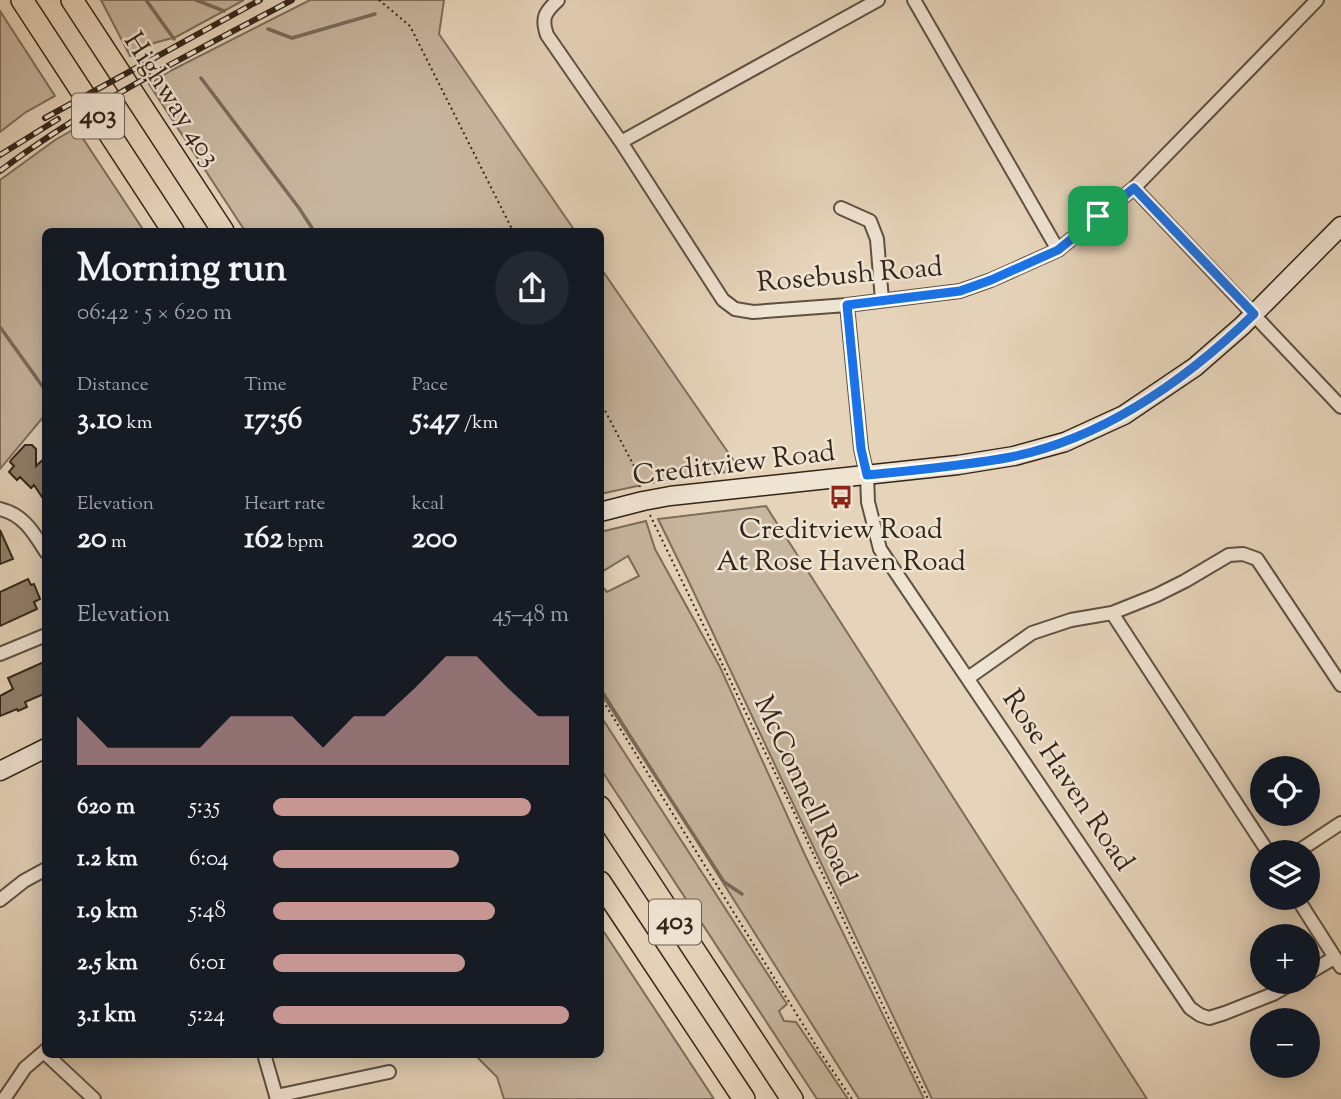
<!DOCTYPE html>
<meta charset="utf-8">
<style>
:root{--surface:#171b24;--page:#242831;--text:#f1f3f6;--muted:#9ea1a6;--accent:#c59692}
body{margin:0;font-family:"Sorts Mill Goudy",serif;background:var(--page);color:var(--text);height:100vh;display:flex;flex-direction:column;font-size:26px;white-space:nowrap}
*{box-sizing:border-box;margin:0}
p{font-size:23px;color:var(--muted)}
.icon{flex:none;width:38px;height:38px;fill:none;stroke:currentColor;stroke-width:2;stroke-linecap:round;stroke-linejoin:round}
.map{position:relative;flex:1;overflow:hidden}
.side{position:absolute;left:42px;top:228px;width:562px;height:830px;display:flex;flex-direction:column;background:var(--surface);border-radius:10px;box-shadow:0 4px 18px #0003}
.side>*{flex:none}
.buttons{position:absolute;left:1250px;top:756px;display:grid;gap:14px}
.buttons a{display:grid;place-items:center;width:70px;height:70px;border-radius:50%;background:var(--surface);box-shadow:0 4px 18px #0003;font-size:35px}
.pin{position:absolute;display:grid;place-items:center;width:60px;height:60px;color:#fff;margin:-30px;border-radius:14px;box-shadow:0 4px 10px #0006}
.round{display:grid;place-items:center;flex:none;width:74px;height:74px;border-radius:37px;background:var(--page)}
.headline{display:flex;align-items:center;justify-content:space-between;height:119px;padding:0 35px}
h1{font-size:38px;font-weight:800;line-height:52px}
.metrics{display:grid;grid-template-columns:repeat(3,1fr);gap:10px;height:119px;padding:7px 35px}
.metrics div{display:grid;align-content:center}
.metrics b{font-size:30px;font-weight:800}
.metrics small{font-size:19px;font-weight:400}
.metrics p{font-size:19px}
.chart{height:196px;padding:14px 35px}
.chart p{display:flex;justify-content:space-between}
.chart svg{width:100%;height:126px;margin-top:7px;fill:var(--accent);opacity:.7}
ul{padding:0 35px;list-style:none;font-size:23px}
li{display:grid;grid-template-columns:112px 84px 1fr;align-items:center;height:52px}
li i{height:18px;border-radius:9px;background:var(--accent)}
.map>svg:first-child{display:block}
.green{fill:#c7b69f;stroke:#7c6e5c;stroke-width:2}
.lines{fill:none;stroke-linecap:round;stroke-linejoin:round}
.stream{stroke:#796a5a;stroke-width:3.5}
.building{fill:#90806d;stroke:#32251a;stroke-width:2}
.minor-casing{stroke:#5f5142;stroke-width:16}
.secondary-casing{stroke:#32251a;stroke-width:21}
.motorway-casing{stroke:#32251a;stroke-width:24}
.path{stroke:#32251a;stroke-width:2;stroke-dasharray:2 3.5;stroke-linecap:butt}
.minor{stroke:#efe3d2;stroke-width:12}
.secondary{stroke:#efe3d2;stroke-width:18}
.motorway{stroke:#e6d4ba;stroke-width:21}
.rail-casing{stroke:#32251a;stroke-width:6}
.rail{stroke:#efe3d2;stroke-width:3.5;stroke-dasharray:10;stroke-linecap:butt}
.route-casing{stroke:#fff;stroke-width:14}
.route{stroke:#1a73e8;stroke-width:9}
.labels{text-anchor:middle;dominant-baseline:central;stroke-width:5;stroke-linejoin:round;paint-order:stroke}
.shield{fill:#efe3d2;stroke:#6b5e51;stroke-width:2}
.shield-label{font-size:26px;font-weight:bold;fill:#32251a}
.street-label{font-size:28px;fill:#32251a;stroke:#efe3d2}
.poi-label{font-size:28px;fill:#32251a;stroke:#efe3d2}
</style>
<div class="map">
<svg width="1341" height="1099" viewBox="0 0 1341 1099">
<rect width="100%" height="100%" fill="#e6d4ba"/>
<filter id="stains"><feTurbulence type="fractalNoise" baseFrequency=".00286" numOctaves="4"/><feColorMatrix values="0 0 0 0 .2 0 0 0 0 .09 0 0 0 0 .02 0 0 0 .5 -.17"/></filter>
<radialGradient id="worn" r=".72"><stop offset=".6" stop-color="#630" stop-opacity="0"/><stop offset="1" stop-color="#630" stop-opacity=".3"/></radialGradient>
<!-- green -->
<path class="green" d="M101,0H244L176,37L154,43L130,56Z
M310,0H444L439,34L575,231H245L149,84L172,70Z
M0,11L55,96L26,112L0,132Z
M76,128L144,231H46L45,415L0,469V180L55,140Z
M600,267L734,461V471L670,479L600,494Z
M766,506L771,514L1147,1099H932L688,580L658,519Z
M646,521L655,549L720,667L805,855L924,1099H859L602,690L600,685V584L607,592L639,576L628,556L600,573V532Z
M600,715L787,1004L779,1011L784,1021L796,1022L848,1099H817L600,768Z
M600,926L714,1099H504L497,1077L474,1054H600Z"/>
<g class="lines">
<!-- stream -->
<path class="stream" d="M146,0L174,39
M196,0L224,11
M268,29L292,38L375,14
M201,78L299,208L314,231
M0,327L43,387
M600,690L724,882L742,894"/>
</g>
<!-- building -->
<path class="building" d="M25,445H32L36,449V466L46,457V503L34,485L31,488L20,477L17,480L9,472L14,466L10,462L11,460Z
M0,530L13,559L0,564Z
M28,579L31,585L34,584L40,599L34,602L37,609L0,626V592Z
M46,661V693L25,702L27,707L18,711L17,709L0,716V696L13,689L8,678Z"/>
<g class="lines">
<!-- minor casing -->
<g class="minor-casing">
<path id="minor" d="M558,0C545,12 541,18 547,35L621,142L723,300L735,309L753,312L847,305L960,291L991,280L1058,250L1134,188L1317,0
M914,0L1058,250
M621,142L878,0
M1134,188L1341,407
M841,208L870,221L877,239L882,300
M847,305L861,449L867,475L868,502L880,549L1190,1008L1200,1015L1209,1018L1225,1013L1273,994L1294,982
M0,509C23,514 34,533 46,552
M1112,613L1268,852
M0,654L46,635
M968,678L1032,633L1071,620L1112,613L1157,595L1185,581L1229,555L1243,554L1257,559L1341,685
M1297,852L1341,823
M1297,898L1341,967
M0,900L24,881L46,869
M1307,974L1334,958
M46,1054L94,1099
M264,1054L277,1099
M276,1096L389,1072
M4,1099L25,1068L46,1050"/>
</g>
<!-- secondary casing -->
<g class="secondary-casing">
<path id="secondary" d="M600,512L643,501L670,496L958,465L1014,456L1065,442L1124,415L1195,367L1242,326L1341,226
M0,771L46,748"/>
</g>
<!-- motorway casing -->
<g class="motorway-casing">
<path id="motorway" d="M22,0L173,231
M72,0L223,231
M600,807L792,1099
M600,882L744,1099"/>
</g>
<!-- path -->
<path class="path" d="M379,0L410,26L513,231
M600,401L635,468L640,487
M650,515L794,812L901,1045L928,1099
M600,696L820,1052L852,1099"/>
<!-- minor -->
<use href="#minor" class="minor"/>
<!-- secondary -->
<use href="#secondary" class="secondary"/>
<!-- motorway -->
<use href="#motorway" class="motorway"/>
<!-- rail casing -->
<g class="rail-casing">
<path id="rail" d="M45,118L260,0
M0,155L58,119
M0,171C90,103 193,53 292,0"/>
</g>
<!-- rail -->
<use href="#rail" class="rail"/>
</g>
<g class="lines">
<!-- route casing -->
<g class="route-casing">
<path id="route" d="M1134,188L1254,314C1186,380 1105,438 1011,457C964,466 915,470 867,475L861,449L847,305L960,291L991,280L1058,250Z"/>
</g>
<!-- route -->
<use href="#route" class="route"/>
</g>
<!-- icons -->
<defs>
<g id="bus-bare" transform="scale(1.89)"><path d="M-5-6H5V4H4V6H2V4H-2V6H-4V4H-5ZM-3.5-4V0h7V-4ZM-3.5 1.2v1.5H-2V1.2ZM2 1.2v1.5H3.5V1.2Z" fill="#8f2418" stroke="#efe3d2" stroke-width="2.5" paint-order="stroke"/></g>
</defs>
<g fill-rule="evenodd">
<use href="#bus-bare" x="841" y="497"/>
</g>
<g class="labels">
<!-- shield labels -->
<g class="shield">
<rect x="72" y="93.5" width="52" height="45" rx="5"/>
<rect x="649" y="899.5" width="52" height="45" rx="5"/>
</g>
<g class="shield-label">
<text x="98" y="116">403</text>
<text x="675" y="922">403</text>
</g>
<!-- street labels -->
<g class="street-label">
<text transform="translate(171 100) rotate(57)">Highway 403</text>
<text transform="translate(850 276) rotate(-5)">Rosebush Road</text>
<text transform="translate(734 465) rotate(-7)">Creditview Road</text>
<text transform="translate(1067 781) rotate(56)">Rose Haven Road</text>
<text transform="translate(804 791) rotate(65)">McConnell Road</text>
</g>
<!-- poi labels -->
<g class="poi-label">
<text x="841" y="531">Creditview Road<tspan x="841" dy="32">At Rose Haven Road</tspan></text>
</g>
</g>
<rect width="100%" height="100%" filter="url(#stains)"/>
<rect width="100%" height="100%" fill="url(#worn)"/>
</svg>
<div class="buttons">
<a><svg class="icon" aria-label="locate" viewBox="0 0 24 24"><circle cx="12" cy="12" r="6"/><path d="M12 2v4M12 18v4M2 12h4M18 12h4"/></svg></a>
<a><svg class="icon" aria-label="layers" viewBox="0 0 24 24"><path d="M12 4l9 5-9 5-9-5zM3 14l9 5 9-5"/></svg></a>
<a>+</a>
<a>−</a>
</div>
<div class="pin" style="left:1098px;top:216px;background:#1e9e55"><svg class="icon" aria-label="arrive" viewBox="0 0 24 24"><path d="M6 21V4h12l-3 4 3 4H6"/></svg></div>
<section class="side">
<div class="headline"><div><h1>Morning run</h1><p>06:42 · 5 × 620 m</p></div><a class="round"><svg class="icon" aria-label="share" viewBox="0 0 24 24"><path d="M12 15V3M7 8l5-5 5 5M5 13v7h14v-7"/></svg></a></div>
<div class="metrics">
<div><p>Distance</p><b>3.10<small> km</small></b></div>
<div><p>Time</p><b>17:56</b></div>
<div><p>Pace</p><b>5:47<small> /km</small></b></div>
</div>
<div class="metrics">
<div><p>Elevation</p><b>20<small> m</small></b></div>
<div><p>Heart rate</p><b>162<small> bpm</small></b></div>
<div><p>kcal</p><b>200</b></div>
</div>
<div class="chart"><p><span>Elevation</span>45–48 m</p>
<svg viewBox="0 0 160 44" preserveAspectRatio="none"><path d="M0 44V27L10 38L20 38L30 38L40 38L50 27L60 27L70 27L80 38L90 27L100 27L110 17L120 6L130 6L140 17L150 27L160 27V44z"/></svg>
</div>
<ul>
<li><b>620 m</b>5:35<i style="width:87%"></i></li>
<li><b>1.2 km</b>6:04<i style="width:63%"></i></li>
<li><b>1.9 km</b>5:48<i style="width:75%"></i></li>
<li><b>2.5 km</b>6:01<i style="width:65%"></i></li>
<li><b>3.1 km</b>5:24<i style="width:100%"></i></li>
</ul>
</section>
</div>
